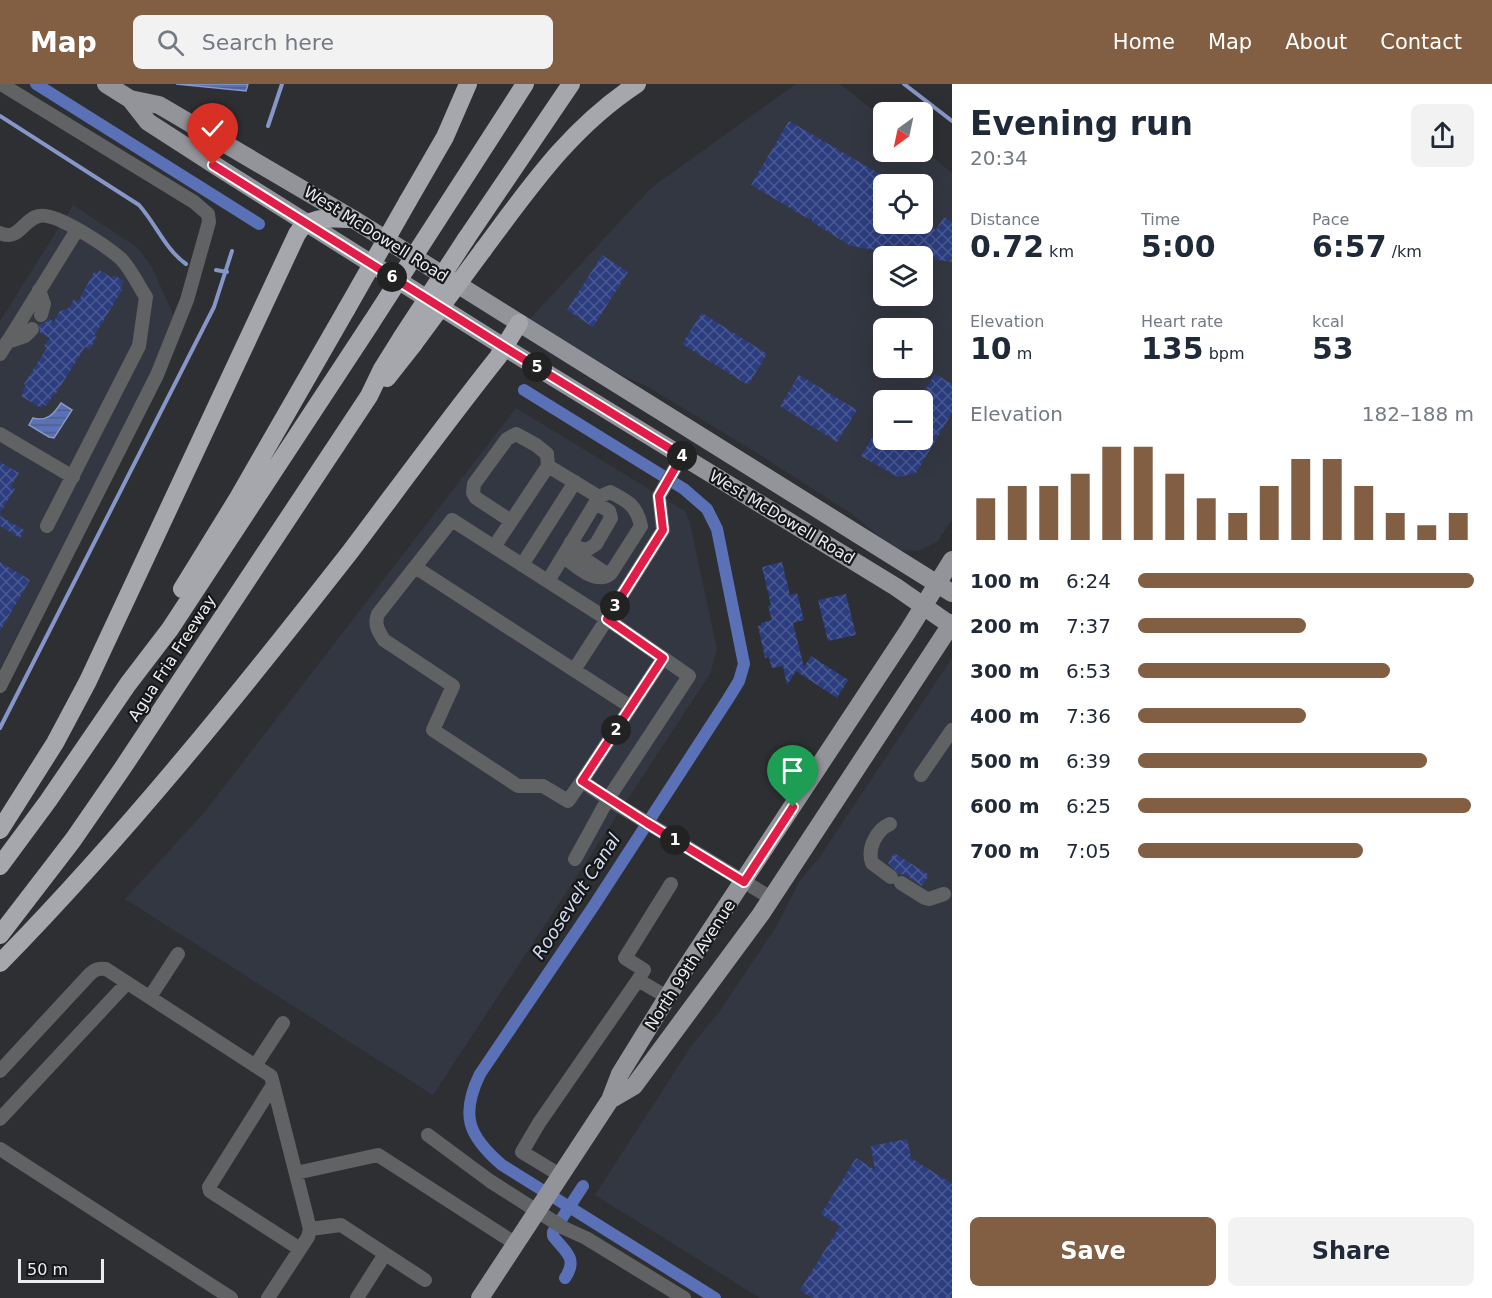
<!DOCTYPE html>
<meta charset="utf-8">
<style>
:root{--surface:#fff;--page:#f2f2f3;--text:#1f2937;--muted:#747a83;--accent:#825e42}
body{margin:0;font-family:"DejaVu Sans",sans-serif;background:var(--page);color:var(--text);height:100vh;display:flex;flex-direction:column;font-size:22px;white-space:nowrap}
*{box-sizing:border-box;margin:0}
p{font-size:20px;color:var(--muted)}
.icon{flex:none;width:33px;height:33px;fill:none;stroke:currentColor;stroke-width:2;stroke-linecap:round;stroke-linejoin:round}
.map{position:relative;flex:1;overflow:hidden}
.panel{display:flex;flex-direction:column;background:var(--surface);width:540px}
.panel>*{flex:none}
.needle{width:39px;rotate:213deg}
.fabs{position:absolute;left:873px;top:18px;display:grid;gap:12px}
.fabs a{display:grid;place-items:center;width:60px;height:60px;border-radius:9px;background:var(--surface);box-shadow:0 6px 24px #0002;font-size:30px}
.scale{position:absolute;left:18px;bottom:15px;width:86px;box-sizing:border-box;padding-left:6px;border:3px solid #ebecef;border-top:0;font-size:16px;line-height:21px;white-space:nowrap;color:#ebecef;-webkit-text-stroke:4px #161719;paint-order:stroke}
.pin{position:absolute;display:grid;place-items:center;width:51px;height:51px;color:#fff;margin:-62px -26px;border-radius:50% 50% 50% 0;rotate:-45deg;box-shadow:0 0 6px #0007}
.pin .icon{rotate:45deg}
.km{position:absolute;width:30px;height:30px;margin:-15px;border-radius:50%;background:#222;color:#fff;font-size:16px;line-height:30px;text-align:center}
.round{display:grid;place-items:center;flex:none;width:63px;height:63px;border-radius:9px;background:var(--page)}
.head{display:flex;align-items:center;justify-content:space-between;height:102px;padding:0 18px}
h1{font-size:33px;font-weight:800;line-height:45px}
.stats{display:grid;grid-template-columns:repeat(3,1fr);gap:9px;height:102px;padding:6px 18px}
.stats div{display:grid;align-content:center}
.stats b{font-size:30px;font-weight:800}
.stats small{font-size:16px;font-weight:400}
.stats p{font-size:16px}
.chart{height:168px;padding:12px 18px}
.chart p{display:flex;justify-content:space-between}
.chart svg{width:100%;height:108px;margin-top:6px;stroke:var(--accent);stroke-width:6}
.button{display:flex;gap:12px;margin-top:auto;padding:12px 18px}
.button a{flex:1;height:69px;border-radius:9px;background:var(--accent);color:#fff;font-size:24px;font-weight:800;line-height:69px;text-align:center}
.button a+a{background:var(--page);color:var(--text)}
ul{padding:0 18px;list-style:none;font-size:20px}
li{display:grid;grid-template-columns:96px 72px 1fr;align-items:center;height:45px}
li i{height:15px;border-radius:8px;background:var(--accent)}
header{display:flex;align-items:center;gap:36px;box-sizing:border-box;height:84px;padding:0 30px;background:var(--accent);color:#fff}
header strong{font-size:28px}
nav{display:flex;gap:33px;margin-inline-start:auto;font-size:21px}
.search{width:420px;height:54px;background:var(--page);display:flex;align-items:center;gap:15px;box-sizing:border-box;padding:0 21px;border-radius:9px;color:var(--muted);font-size:22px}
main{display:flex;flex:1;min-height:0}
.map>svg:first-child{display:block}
.built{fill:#333741;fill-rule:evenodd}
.water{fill:url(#water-rules);stroke:#8696c8;stroke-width:1.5}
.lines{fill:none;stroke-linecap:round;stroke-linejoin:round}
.stream{stroke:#8696c8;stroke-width:4}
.canal{stroke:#5a71b7;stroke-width:12}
.building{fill:url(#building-cross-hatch)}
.minor{stroke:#616264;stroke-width:14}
.major{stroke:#929499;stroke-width:18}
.highway{stroke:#a5a7ad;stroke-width:18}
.highway-bridge{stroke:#a5a7ad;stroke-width:18}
.route-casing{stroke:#fff;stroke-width:12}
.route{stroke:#e11d48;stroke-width:8}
.labels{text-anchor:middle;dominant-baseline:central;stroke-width:4.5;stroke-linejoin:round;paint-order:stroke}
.street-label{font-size:16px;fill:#ebecef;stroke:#161719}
.water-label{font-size:18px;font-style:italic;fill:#d5dcf0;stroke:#161719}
</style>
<header>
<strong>Map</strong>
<div class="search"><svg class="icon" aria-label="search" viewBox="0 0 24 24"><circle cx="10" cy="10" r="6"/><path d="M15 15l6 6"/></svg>Search here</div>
<nav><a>Home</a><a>Map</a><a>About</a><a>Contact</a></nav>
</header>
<main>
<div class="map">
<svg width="952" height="1214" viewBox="0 0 952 1214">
<defs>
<pattern id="water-rules" width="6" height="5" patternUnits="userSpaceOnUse" patternTransform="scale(1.5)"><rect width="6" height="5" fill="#5a71b7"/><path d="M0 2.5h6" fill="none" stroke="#515e85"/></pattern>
<pattern id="building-cross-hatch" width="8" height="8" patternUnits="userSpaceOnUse" patternTransform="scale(1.5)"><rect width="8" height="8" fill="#2b3d7f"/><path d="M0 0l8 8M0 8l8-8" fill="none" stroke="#4a5991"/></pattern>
</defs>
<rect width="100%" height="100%" fill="#2d2f33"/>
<!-- built -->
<path class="built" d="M796,0H840L883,34L884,68H922L923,65L952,89V436L937,458L919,467L901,466L892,463L852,430L757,369L648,303L605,283L529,236L651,104ZM884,100H922V140H884ZM884,172H922V212H884ZM884,244H922V284H884ZM884,316H922V356H884Z
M73,121L138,164L153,185L175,235L173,246L0,585V237Z
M516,324L685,427L690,439L717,565L710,590L433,1011L125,815L203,730Z
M952,574V1214H760L595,1111L692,961L719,928L776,843L799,798L821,771Z"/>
<!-- water -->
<path class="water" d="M176,0H248L246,7Z
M61,319L72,326L54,354L49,353L29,341L33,334C47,338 54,330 61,319Z"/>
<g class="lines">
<!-- stream -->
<path class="stream" d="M904,0L952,37
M0,32L139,121C156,140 165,165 186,180
M268,42L282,0
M216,186L227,188
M0,644L214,223L232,167"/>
<!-- canal -->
<path class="canal" d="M36,0L259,140
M524,306L684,405L707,425L717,445L744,580L739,597L728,615L593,823L480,990C460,1031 468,1052 502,1081L715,1214
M565,1194C579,1174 564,1167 553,1152V1148L583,1102"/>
</g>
<!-- building -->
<path class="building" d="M789,37L897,100H884V140H924L936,146L944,133L952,138V178L851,162L812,138V135L807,134L751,101Z
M602,171L628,188L593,243L567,226Z
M99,186L112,194L114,191L124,197L120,204L122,206L94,252L97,253L89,266L85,263L55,311L54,310L46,322L43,320L41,324L21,312L24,308L22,307L26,301L24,300L47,264L44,262L50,254L40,249L39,240L44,239L49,235L54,238L60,227L69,224L74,215L78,218L94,188L97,190Z
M702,229L767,270L748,301L682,260Z
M935,290L952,300V329L916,389L898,393L861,372L884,334V356H922V316H919Z
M799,291L857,326L837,358L780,322Z
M0,378L19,389L11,402L15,405L0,429Z
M0,432L24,446L20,454L0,442Z
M0,478L30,496L0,547Z
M782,478L790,511L797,509L804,536L793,539L804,583L811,572L848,596L837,614L796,587L787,601L783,582L772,584L769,573L765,574L758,542L761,541V539L772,536L768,522L771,521L762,483Z
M846,510L856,551L828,557L818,516Z
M894,769L929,791L922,802L906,791L899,790L888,779Z
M907,1055L911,1074L952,1100V1214H812L800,1206L840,1142L821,1130L856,1074L875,1086L871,1062Z"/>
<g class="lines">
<!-- minor -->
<path class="minor" d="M0,149C19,158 23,135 39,132C56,128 106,162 120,174C130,183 138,201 146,213L139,262L47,442
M39,206L44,220L41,231
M7,258L25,252L32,245
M0,270L77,146
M0,350L73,393
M682,372L659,412L663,446L607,535L689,592L608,715L771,814
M571,458L579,464L587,466L596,460L611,434L609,427L596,419
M494,463L548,382L547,370L536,361L516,350L507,355L474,400L473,409L476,414L511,437
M568,464L604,488L611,489L641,442C637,422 628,417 610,408L599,413
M563,472C575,481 595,501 610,490
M522,481L575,398
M415,483L378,530C374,540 378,547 384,556L453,602L433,646L518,702H543L568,717L582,697
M548,497L599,413L548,382
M574,586L607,535L452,436L415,483L631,623
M0,602L157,291L187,216L209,138L208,130L194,118L1,0
M921,691L952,646
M890,740C876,746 867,765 872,779L891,793
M575,775L608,715L582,697L663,574
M901,799L925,814L929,815L944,810
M150,913L178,870
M667,913L638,896L644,886L625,874L671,800
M255,982L283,939
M0,987L89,891C95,885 99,884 106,885L271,992L310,1145L308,1153L268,1214
M273,1001L209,1103L210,1107L300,1165
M0,1035L127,899
M428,1051L490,1097L537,1127L564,1144L586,1154L684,1214
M0,1065L231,1214
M296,1089L378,1071L516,1160
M560,1091L522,1068L539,1039L638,896
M310,1145L341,1141L425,1196
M357,1214L385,1170"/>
<!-- major -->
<path class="major" d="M106,0L130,15L159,21L353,135L952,509
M130,15L148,38L224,87L504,263L896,503L952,542
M610,1016L634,1002L761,830L952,539
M480,1214L610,1016L620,990L681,891L908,547L952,476"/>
<!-- highway -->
<path class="highway" d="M408,117L445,53L468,0
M466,155L571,0
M483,166C530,103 570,44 637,0
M387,294L413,261
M182,505L238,414L346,226
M0,746L55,659L88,597L297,150C309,130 333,135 353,135
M0,782L48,717L128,600L170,545L371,239
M0,851L73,756L122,685L369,312L382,285L402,253
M0,879C126,750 239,610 350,468C399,403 447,337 498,273L519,239"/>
<!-- highway-bridge -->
<path class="highway-bridge" d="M346,226L408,117
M371,239L525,0
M402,253L466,155
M413,261L483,166"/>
</g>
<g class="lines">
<!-- route casing -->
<g class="route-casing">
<path id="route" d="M213,81L504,263L682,372L659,412L663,446L607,535L663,574L582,697L647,739L744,798L793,723"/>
</g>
<!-- route -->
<use href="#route" class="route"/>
</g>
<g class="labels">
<!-- street labels -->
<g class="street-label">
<text transform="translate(376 150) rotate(32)">West McDowell Road</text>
<text transform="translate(782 433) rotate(31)">West McDowell Road</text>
<text transform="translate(172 574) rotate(-57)">Agua Fria Freeway</text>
<text transform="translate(690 881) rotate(-57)">North 99th Avenue</text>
</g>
<!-- water labels -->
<g class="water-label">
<text transform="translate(576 812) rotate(-57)">Roosevelt Canal</text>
</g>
</g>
</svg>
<div class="fabs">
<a><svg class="needle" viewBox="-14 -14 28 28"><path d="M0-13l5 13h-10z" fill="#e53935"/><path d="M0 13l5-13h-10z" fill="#747a83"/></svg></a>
<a><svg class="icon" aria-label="locate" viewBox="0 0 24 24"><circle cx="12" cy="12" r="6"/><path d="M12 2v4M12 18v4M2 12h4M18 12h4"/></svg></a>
<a><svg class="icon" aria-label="layers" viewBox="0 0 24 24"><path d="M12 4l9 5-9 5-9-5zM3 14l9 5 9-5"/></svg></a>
<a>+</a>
<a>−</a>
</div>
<div class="scale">50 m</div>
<div class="pin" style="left:793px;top:723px;background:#1e9e55"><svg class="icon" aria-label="arrive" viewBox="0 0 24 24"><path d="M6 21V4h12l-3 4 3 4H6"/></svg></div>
<div class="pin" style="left:213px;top:81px;background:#d93025"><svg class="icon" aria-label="check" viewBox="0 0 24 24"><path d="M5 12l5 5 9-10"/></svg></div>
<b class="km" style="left:675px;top:756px">1</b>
<b class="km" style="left:616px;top:646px">2</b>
<b class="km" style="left:615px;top:522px">3</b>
<b class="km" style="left:682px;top:372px">4</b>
<b class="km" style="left:537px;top:283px">5</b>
<b class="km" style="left:392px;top:193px">6</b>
</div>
<section class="panel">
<div class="head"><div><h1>Evening run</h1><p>20:34</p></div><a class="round"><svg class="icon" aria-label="share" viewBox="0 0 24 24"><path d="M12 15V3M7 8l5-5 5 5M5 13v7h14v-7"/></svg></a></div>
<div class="stats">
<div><p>Distance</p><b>0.72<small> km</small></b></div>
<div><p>Time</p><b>5:00</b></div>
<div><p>Pace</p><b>6:57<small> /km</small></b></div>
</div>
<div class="stats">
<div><p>Elevation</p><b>10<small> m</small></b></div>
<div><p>Heart rate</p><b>135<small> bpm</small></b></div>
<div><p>kcal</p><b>53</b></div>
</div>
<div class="chart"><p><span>Elevation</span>182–188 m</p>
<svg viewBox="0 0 160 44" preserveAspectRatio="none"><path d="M5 44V27M15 44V22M25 44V22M35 44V17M45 44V6M55 44V6M65 44V17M75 44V27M85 44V33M95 44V22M105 44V11M115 44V11M125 44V22M135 44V33M145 44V38M155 44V33"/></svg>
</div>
<ul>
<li><b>100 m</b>6:24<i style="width:100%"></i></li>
<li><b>200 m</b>7:37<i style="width:50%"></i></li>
<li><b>300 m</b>6:53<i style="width:75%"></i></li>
<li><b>400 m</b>7:36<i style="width:50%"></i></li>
<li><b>500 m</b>6:39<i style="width:86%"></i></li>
<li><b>600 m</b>6:25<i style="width:99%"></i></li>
<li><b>700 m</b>7:05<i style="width:67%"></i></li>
</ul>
<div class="button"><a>Save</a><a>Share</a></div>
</section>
</main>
